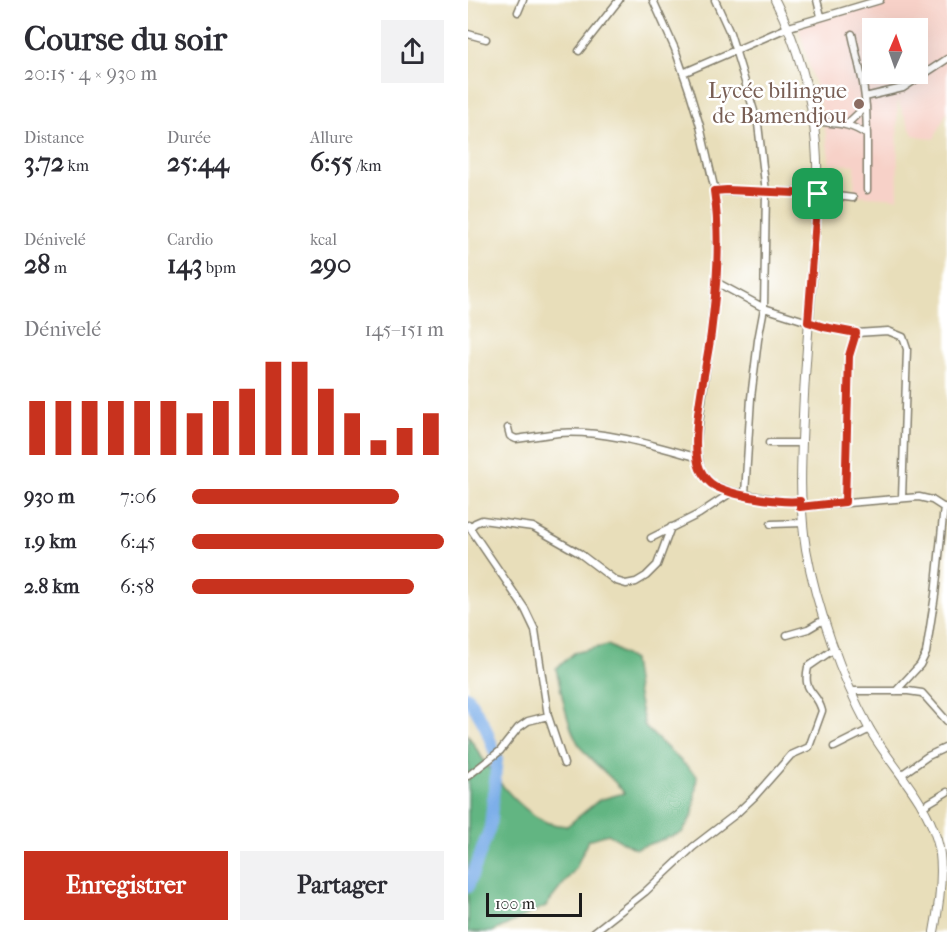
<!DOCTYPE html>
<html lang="fr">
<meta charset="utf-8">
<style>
:root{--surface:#fff;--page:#f2f2f3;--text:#2b2b33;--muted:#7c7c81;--accent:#c8321e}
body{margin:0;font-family:"IM FELL French Canon",serif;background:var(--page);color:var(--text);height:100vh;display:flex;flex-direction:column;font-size:22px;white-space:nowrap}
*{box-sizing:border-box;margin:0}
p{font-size:20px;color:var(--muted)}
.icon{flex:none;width:33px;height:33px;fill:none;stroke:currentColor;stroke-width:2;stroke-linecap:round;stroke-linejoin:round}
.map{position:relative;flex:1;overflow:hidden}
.details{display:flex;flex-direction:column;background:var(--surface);width:468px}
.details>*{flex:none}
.needle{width:39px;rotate:2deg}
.fabs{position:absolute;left:394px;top:18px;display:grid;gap:12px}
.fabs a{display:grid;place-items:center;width:66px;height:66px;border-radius:0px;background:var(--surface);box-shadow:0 6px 24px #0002;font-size:30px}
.scale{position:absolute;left:18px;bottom:15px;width:96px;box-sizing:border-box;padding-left:6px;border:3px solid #1c1c1c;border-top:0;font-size:16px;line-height:21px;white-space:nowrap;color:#1c1c1c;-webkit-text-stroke:4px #fff;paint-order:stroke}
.pin{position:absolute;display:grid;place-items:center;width:51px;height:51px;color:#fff;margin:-26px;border-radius:12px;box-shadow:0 3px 9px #0006}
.round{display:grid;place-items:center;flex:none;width:63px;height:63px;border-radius:0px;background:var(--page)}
.overview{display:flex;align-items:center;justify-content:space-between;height:102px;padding:0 24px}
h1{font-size:33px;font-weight:700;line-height:45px}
.stats{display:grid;grid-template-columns:repeat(3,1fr);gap:9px;height:102px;padding:6px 24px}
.stats div{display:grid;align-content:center}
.stats b{font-size:26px;font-weight:700}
.stats small{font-size:16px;font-weight:400}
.stats p{font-size:16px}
.chart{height:168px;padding:12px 24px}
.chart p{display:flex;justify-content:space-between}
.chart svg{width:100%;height:108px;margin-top:6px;stroke:var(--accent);stroke-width:6}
.primary-button{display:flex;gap:12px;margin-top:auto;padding:12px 24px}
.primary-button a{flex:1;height:69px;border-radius:0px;background:var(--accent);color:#fff;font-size:24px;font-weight:700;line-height:69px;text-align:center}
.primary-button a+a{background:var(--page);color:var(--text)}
ul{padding:0 24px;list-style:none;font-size:20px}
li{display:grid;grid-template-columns:96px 72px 1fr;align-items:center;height:45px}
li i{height:15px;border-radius:8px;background:var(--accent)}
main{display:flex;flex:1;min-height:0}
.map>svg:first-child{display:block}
.built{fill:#f7d1c8;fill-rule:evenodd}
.forest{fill:#62b582;stroke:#3f684f;stroke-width:1.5}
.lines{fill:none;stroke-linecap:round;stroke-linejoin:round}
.river{stroke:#7dafe9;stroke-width:12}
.minor-casing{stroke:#827d6b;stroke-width:9}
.major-casing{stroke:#827d6b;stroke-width:10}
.minor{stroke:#fff;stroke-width:6}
.major{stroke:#fff;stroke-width:8}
.route-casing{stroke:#fff;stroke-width:12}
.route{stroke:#c8321e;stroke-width:8}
.education-dot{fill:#8d6e63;stroke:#fff;stroke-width:2}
.labels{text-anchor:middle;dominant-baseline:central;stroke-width:5;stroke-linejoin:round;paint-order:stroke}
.education-label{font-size:22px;fill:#785e54;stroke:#fff;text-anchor:end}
</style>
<main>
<section class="details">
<div class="overview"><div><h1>Course du soir</h1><p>20:15 · 4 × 930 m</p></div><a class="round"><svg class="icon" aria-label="share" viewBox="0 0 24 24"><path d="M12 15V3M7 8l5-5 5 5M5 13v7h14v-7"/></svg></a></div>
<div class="stats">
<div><p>Distance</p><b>3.72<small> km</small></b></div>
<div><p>Durée</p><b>25:44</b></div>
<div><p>Allure</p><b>6:55<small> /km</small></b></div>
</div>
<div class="stats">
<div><p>Dénivelé</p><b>28<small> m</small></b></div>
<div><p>Cardio</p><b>143<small> bpm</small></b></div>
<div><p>kcal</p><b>290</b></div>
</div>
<div class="chart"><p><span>Dénivelé</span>145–151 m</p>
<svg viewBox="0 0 160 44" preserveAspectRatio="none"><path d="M5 44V22M15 44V22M25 44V22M35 44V22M45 44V22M55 44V22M65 44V27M75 44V22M85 44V17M95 44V6M105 44V6M115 44V17M125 44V27M135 44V38M145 44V33M155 44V27"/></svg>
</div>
<ul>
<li><b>930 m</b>7:06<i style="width:82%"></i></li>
<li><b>1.9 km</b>6:45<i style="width:100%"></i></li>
<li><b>2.8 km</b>6:58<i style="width:88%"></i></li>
</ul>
<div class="primary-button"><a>Enregistrer</a><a>Partager</a></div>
</section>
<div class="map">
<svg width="479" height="932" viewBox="0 0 479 932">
<rect width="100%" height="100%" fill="#fff"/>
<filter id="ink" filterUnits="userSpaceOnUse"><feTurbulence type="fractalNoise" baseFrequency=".0167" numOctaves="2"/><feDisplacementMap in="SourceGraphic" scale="12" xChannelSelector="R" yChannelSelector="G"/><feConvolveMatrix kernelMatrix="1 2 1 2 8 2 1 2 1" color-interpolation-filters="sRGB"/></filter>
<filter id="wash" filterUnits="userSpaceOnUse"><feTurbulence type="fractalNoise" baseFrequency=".008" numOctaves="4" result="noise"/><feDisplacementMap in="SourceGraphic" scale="24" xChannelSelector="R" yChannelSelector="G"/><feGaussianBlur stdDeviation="1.35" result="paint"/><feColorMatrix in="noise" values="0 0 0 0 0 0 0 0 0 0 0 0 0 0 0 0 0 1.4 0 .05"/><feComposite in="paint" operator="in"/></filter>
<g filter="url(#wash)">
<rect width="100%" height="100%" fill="#e8deba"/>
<!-- built -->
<path class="built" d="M431,0H479V111L466,139L445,135L429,99L430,198L386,195L387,165L362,164L355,115L331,29L334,26L364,17ZM405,28H450V74H405Z"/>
<!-- forest -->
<path class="forest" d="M140,645L165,660L170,696L177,727L229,776L225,814L214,833L167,849L140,834L120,840L108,868L78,906L24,932H0V735C18,766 44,805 76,821C83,825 92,825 99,826L131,800L156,793C144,776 126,765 114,749C99,730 94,693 88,669L106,653Z"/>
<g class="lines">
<!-- river -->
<path class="river" d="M0,697L17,726L29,759L22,827L0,887"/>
</g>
</g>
<g filter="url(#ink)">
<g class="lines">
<!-- minor casing -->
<g class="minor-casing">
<path id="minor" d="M185,0L207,49L222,93L232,126L247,191L250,261L243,330L228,447L233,471L241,481L246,485L264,492
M247,0L262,33L290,124L298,192H336L385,198
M349,0L353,16
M50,12L55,0
M0,34L18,39
M111,51L151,0
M215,73L321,27L412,0
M397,97L435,88L479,59
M398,106L399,135
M345,121C367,124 381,122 399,135V190
M379,124L398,106L395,83L384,34
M247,191L298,192L296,308L290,340L283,398L277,494
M248,282L296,308L356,327L388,333L420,331L435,337L439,349L434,498
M40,428L42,436L48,439C62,437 76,435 90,433C137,430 184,445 228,457
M301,443H333
M377,503L381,356L388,333
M332,507L451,497L464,500L478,509
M303,524L335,523
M0,525L57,609L67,630L80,716L96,764
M2,528L7,523L14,520L65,527L111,553L148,581L158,584L168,582L178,576L189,565L203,527
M183,538L231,514L264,492L316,501H332
M319,635L340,629L357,619
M383,691H440L454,693L479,721
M428,691L452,665L458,653L467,595L476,507
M366,747L402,729
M433,775L460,756L479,747
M0,776L32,751L50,728L60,721L80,716
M454,807L479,792
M126,932L177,892L225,847L268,814L286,797L323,755L341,747L354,711C349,690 334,694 340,667L366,649"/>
</g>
<!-- major casing -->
<g class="major-casing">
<path id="major" d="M307,0C329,43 344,95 348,144C351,179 348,213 346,247C343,304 337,360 335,417C333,462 331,504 338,549C348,605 373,677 401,728C422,765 457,798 469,840C477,865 471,906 466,932"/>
</g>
<!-- minor -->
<use href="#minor" class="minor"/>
<!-- major -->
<use href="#major" class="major"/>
</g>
</g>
<g class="lines" filter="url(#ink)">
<!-- route casing -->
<g class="route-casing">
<path id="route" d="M259,190L350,194L340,322L356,327L388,333L381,356L377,502L332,507V501C312,503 265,496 247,486C241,483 235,475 232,469C220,441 239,366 243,333C249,285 253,238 246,191Z"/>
</g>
<!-- route -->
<use href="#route" class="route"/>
</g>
<!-- markers -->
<circle class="education-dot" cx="391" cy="104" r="6"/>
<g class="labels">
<!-- education labels -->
<g class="education-label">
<text x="379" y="91">Lycée bilingue<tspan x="379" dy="25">de Bamendjou</tspan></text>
</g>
</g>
</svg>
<div class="fabs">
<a><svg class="needle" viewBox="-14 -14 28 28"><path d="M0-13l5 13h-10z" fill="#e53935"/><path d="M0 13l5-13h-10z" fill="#7c7c81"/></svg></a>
</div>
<div class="scale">100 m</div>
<div class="pin" style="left:350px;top:194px;background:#1e9e55"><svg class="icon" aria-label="arrive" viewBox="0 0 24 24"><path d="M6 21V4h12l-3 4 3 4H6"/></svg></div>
</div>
</main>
